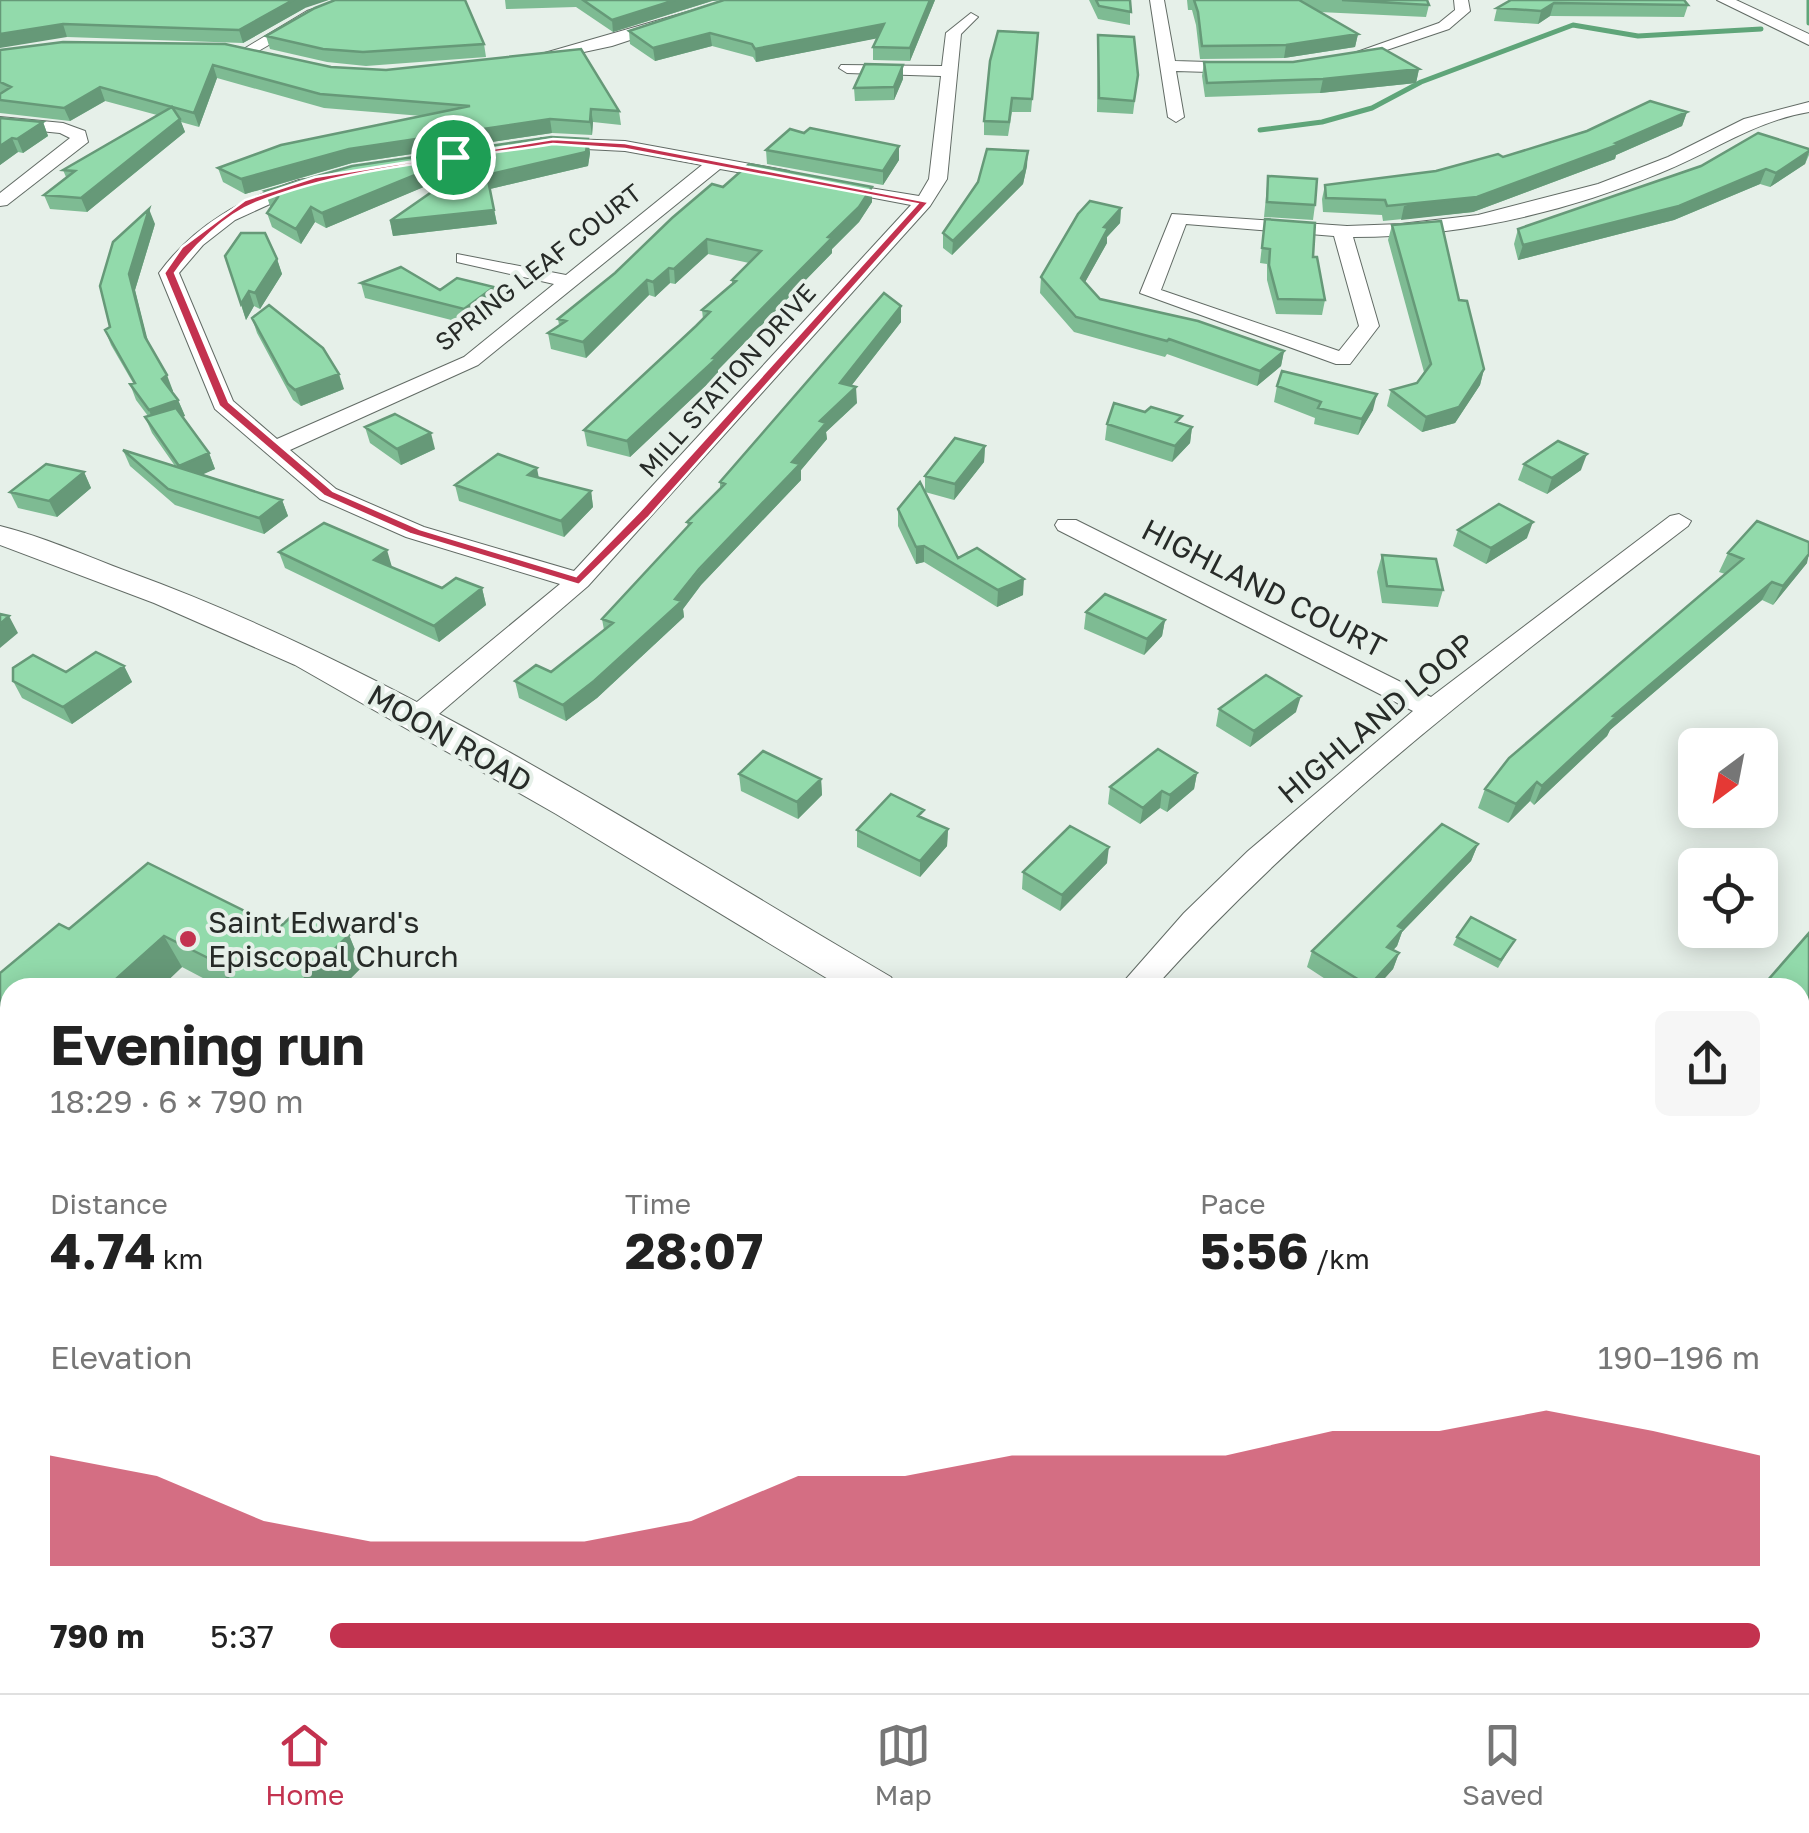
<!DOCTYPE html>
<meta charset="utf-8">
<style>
:root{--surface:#fff;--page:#f6f6f6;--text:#222;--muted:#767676;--line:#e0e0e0;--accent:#c3324f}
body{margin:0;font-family:"Golos Text",sans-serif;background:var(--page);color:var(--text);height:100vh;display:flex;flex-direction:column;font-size:38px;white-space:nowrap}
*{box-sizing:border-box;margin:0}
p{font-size:32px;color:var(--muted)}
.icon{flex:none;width:55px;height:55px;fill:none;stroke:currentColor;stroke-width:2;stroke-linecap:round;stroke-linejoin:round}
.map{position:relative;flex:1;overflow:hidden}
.sheet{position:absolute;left:0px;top:978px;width:1810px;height:718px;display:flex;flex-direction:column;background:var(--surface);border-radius:30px 30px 0 0;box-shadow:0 5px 25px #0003}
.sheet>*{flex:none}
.needle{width:65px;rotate:212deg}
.fabs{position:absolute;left:1678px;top:728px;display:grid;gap:20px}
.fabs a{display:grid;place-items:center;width:100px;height:100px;border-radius:15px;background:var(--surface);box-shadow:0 5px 25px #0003;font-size:50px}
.pin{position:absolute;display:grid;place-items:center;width:85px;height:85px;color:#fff;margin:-42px;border:5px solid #fff;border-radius:50%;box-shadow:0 2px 10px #0007}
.round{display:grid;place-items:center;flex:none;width:105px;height:105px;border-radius:15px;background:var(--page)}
.overview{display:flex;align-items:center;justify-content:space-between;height:170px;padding:0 50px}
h1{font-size:55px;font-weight:700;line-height:75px}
.figures{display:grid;grid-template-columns:repeat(3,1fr);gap:15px;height:170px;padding:10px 50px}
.figures div{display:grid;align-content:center}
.figures b{font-size:50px;font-weight:700}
.figures small{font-size:28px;font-weight:400}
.figures p{font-size:28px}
.chart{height:280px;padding:20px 50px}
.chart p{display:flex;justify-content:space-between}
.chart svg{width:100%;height:180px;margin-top:10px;fill:var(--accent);opacity:.7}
ul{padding:0 50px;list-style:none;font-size:32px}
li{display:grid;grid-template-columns:160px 120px 1fr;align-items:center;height:75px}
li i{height:25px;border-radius:12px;background:var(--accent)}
.dock{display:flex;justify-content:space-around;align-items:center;height:140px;border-top:2px solid var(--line);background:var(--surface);font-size:28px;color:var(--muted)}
.dock a{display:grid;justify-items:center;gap:5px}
.dock .active{color:var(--accent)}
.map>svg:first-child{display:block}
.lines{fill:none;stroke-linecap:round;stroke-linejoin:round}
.stream{stroke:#5fa579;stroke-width:5}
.minor-casing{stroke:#626b65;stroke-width:2}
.tertiary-casing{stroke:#626b65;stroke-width:2}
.minor{fill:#fff;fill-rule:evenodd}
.tertiary{fill:#fff;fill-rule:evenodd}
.wall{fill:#7ebb93}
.shaded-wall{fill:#669978}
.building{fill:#92daab;stroke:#669978;stroke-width:2.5}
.route{fill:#c3324f;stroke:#fff;stroke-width:2.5;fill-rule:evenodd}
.poi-dot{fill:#c3324f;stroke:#e6f0e9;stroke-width:4}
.labels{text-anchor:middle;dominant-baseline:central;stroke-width:8;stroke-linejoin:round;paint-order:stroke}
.far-street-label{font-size:25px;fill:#272b28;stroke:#e6f0e9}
.street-label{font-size:30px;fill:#272b28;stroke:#e6f0e9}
.poi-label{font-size:30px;fill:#272b28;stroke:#e6f0e9;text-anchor:start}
</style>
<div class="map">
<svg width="1809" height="1693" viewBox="0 0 1809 1693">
<rect width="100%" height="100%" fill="#e6f0e9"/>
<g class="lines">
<!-- stream -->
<path class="stream" d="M1809,0V23
M1260,130L1322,122L1372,108L1421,82L1573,25L1638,36L1761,29"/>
<!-- minor casing -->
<g class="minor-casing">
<path id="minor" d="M340,0H362L317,17L255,53L242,50L307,11Z
M729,0H751L612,46L542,61L534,56Z
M1150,0H1164L1175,61L1242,63L1250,68L1242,73L1176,71L1184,117L1176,122L1168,117Z
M1454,0H1468L1470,11L1449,29L1354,61L1340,58L1439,23L1455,10Z
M1717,0H1736L1809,34V45Z
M971,13L978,17L961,34L947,179L930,206L588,586L426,725H406L402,718L406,711L560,584L406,537L320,499L215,409L159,273C195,224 242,199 299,180L305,179L314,184L235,220L203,245L179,273L233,401L277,439L464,357L554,284L457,262V254L566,275L702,165L625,151L547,147L538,142L541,138L625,141L789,171V179L783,180L720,169L478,365L290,450L336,489L424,527L574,571L911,205L827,189V181L919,196L929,179L941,76L847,73L839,68L841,65L942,66L946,33Z
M1809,102V112C1754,121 1711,153 1660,173C1563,213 1459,237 1353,237L1379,326L1350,364H1336L1140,293L1172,214L1347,226L1401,224L1478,215L1598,184L1668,157L1744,119ZM1186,224L1334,236L1359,326L1339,351L1161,290Z
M0,117L63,123L85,131L88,142L7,205L0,206V193L70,138L60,133L0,127Z
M1679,514L1691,521L1688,526C1500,670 1313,811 1154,988H1118L1184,913L1248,851L1413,711L1058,530L1055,525L1058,520H1076L1431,697L1670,516Z"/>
</g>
<!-- tertiary casing -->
<g class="tertiary-casing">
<path id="tertiary" d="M0,526C44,537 86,556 129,572C395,669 647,834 891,977L897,988H843L556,814L295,665L154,603L0,545Z
M1800,1531L1809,1535V1591L1800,1587Z"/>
</g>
<!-- minor -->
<use href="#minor" class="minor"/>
<!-- tertiary -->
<use href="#tertiary" class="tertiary"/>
</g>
<!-- wall -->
<path class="wall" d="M0,0L305,8L243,43L67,37Z
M505,0H722L712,1L613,32L576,7L506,9Z
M935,0L910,61L873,60V47L877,38L756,62L753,57L712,46L655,61L630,44L629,31Z
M1089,0H1130V25L1098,19Z
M1187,0H1427L1429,5L1426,17L1319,12L1358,34L1355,47L1284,58L1200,59L1196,25L1192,10H1188Z
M1511,0L1688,5L1684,17L1550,16L1538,24L1494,21L1497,8Z
M1038,33L1031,112H1012L1008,136L984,135V121Z
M1098,35L1138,75L1133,114L1097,112Z
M266,36L484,44L486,57L366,66L327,62L270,49Z
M0,50L331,67L619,111L621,125L593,122L592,135L552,133L352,163L245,194L223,182L218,168L422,116L324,108L217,78L199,127L181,122L185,132L87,212L50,209L44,195L66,177L63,170L157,115L105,101L70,121L0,113Z
M1204,62L1419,69L1416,83L1320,93L1205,97L1202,76Z
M903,79L894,100L855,101L854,88Z
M1687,112L1682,126L1616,155L1615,159L1473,212L1383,221L1382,215L1323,212L1322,199L1325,185L1436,171L1503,157Z
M0,118L43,122L48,136L23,153L18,152L0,165Z
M588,139L590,153L588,166L490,189L497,224L393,236L390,221L461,171L326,228L315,222L301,244L272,227L267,213L272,207L270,206L265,191L352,166Z
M1809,149V155L1805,164L1770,187L1760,184L1674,220L1518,260L1514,244L1518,229Z
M766,150L899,160L883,185L767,164Z
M1027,166L1023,184L952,255L943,248V233L978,182Z
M1268,176L1315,205L1313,220L1264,217Z
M723,187H872V202L859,222L832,249V253L718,370V374L630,457L587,446L584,430L703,319L702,310L732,284V280L749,263L708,254L675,284L670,283L655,297L649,295L586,358L551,349L548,333L559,325L558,319Z
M1121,208L1120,223L1107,237V243L1085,282L1100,299L1284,351L1281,366L1257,386L1167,354L1165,357L1074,332L1040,293L1041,277Z
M1265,219L1313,257L1325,300L1322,315L1276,314L1267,280V264L1260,263Z
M155,224L135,290L148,344L173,391L172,392L178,400L185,416L182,417L209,453L215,469L202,474L282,500L288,516L264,534L175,505L130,466L123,450L175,466L152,433L145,417L148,416L136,400L130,384L133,383L111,345L105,330L110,327Z
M1392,225L1459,300L1484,369L1480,385L1455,423L1422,432L1387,406L1391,390L1417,383L1424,372L1388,240Z
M225,256L277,259L282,274L260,309L254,306L246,320Z
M361,283L440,290L494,287L498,302L467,324L365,298Z
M901,306V322L851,386L857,403L826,432L827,439L801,470V480L701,585L683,609L684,617L597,698L566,721L519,698L515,681L551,672L604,630L602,619L688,527L687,522L720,488V482Z
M252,318L344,389L301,406L293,400L257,333Z
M1277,386L1373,410L1358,435L1314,424L1315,418L1274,402Z
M1107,424H1181L1192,427L1190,443L1172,462L1105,440Z
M365,427L435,449L401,465L370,443Z
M985,446L984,462L954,500L925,492V476Z
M1524,464L1581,470L1547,494L1518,480Z
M84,472L91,488L57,517L18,508L10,492Z
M539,478L591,491L593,507L564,537L459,501L455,485Z
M898,509L958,558L1023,595L997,607L924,562L916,564L898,526Z
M1458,530L1527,538L1486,564L1453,546Z
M279,552L442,588H482L486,605L439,642L285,568Z
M1728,553L1807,563L1773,605L1762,600L1610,730L1607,736L1534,805L1530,801L1508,823L1478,808L1485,789L1725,574L1719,572Z
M1382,555L1443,590L1438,607L1382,603L1377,572Z
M1086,612L1165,620L1162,636L1144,655L1084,629Z
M124,666L132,682L72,724L22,698L13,681L66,672Z
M1219,709L1296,712L1250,747L1216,726Z
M1197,773L1194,789L1167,812L1160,808L1140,824L1108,804L1110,787Z
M739,774L821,779L822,795L798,819L741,791Z
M924,818L948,829L947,846L920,877L857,847V830Z
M1478,844L1471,861L1402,932L1397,946L1393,950L1399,953L1393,969L1376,988H1339L1307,967L1312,951Z
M1107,863L1060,911L1022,889L1023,872Z
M279,928L349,935L362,967L341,988H217L218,986L182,967L160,988H10V1078L0,1072V973L69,929Z
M1809,933V1244L1800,1238V988Z
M1457,937L1515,940L1498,968L1453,945Z
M670,1685L800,1693H673Z"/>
<!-- shaded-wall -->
<path class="shaded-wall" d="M293,0H329L305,8L243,43L239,30Z
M675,0H722L712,1L613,32L612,20Z
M930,0H935L910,61V48Z
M1554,3L1550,16L1538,24L1541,11Z
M63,24L67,37L0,48V34Z
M884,24V37L756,62L755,49Z
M710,33L712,46L655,61L653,48Z
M1358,34L1355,47L1284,58L1286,45Z
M213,65L217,78L199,127L194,113Z
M903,65V79L894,100V87Z
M1419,69L1416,83L1320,93L1323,79Z
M100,87L105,101L70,121L64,108Z
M591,109L593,122L592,135L590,122Z
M1687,112L1682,126L1616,155L1615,159L1473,212L1401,220L1404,206L1616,143Z
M180,119L185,132L87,212L81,198Z
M550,119L552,133L352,163L245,194L241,179L349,149Z
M43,122L48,136L23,153L17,139Z
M12,138L18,152L0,165V146Z
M588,139L590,153L588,166L490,189L487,175Z
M899,146V160L883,185V171Z
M1028,151L1027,166L1023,184L952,255L953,241Z
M1809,151L1805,164L1770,187L1776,173Z
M471,152L474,166L326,228L322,213Z
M1766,169L1760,184L1674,220L1518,260L1523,245Z
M872,187V202L859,222L832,249V253L718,370V374L630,457L627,441L713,358L828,237Z
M311,207L315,222L301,244L296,229Z
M1121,208L1120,223L1107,237V243L1079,293L1081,278L1104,227Z
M149,209L155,224L135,290L151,353L145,337L129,274Z
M494,210L497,224L393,236L390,221Z
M707,239L708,254L675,284L674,269Z
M277,259L282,274L260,309L255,293Z
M669,268L670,283L655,297L653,282Z
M647,280L649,295L586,358L583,342Z
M494,287L498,302L467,324L464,309Z
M249,291L254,306L246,320L241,304Z
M901,306V322L841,399L840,383Z
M1284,351L1281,366L1257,386L1260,371Z
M1484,369L1480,385L1455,423L1422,432L1426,417Z
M339,374L344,389L301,406L295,390Z
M167,375L173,391L168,394L162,379Z
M856,387L857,403L826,432L827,439L801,470V480L701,585L683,609L684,617L597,698L566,721L563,705L675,599L792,462L820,421Z
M1377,394L1373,410L1358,435L1362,419Z
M178,400L185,416L155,426L149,410Z
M1192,427L1190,443L1172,462L1175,446Z
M431,433L435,449L401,465L397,449Z
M985,446L984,462L954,500L955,484Z
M209,453L215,469L186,482L179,466Z
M1587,454L1581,470L1547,494L1552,478Z
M537,468L540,484L528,475Z
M84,472L91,488L57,517L49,501Z
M591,491L593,507L564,537L561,521Z
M282,500L288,516L264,534L259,518Z
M1533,522L1527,538L1486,564L1491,548Z
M924,546V562L916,564V547Z
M387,550L392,567L374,560Z
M1809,554L1807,563L1773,605L1783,586Z
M1024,579L1023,595L997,607L998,590Z
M1772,582L1762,600L1610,730L1607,736L1534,805L1542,786L1613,716Z
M482,588L486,605L439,642L434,626Z
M9,616L18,633L0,648V624Z
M1165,620L1162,636L1144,655L1147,639Z
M124,666L132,682L72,724L63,707Z
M1301,696L1296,712L1250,747L1254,731Z
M1197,773L1194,789L1167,812L1170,795Z
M821,779L822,795L798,819L797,802Z
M1537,782L1530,801L1508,823L1516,804Z
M1162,791L1160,808L1140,824L1143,808Z
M948,829L947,846L920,877V861Z
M1478,844L1471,861L1402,932L1397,946L1381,963L1398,926Z
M1109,847L1107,863L1060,911L1062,895Z
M349,935L362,967L341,988H295Z
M164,936L182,967L160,988H106Z
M1399,953L1393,969L1376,988H1369Z
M795,1685H801L800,1693H794Z"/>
<!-- building -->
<path class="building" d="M0,0H293L239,30L63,24L0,34Z
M335,0H465L484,44L363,52L323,49L266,36L315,8Z
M583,0H675L612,20Z
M724,0H930L910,48L873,47L884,24L755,49L752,44L710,33L653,48L629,31Z
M1096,0H1130L1131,12L1099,6Z
M1194,0H1299L1358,34L1286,45L1202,46L1198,12Z
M1342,0H1427L1429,5Z
M1511,0H1684L1688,5L1554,3L1541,11L1497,8Z
M998,31L1038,33L1032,99L1012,98L1009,122L984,121L990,61Z
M1098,35L1134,37L1138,75L1134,101L1099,98Z
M63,42L225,44L331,67L386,70L581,49L619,111L591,109L590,122L550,119L349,149L241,179L218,168L281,145L470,106L320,94L213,65L194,113L100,87L64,108L0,100V94L11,87L0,82V50Z
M1382,48L1419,69L1323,79L1207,83L1204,62H1293Z
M865,64L903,65L894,87L854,88Z
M1650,101L1687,112L1616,143L1620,144L1477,197L1387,206L1385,200L1326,198L1325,185L1436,171L1498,154L1503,157L1587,131Z
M172,107L180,119L81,198L44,195L75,171L63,170Z
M0,118L43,122L17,139L12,138L0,146Z
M810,128L899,146L883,171L766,150L790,129L804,133Z
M1758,133L1809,149V151L1776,173L1766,169L1679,206L1523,245L1518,229L1701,166Z
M551,137L588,139L586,152L487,175L494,210L390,221L476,161L471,152L322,213L311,207L296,229L267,213L278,197L265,191L352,166Z
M987,149L1028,151L1024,170L953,241L943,233L978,182Z
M749,164L872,187L859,207L828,237L832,238L713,358H717L627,441L584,430L696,326L710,312L702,310L736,281L732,280L761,251L707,239L674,269L669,268L653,282L647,280L583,342L548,333L566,321L558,319L615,273L672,218L712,184L723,187Z
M1268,176L1317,179L1315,205L1267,202Z
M1090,201L1121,208L1104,227L1108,228L1081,278L1100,299L1198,321L1284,351L1260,371L1169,339L1167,341L1076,317L1041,277L1078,214Z
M149,209L129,274L145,337L167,375L162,379L178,400L149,410L130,384L135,383L105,330L110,327L100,286L113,242Z
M1265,219L1315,223L1313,257H1317L1325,300L1278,299L1269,265L1270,249L1262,248Z
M1441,221L1459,300L1467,301L1484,369L1459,407L1426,417L1391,390L1417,383L1431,364L1392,225Z
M241,233H265L277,259L255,293L249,291L241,304L225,256Z
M401,267L440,290L457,278L494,287L464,309L361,283Z
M884,293L901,306L840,383L856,387L820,421L826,423L792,462L800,464L699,569L675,599L682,601L594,681L563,705L515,681L536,665L551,672L613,623L602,619L691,523L687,522L725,484L720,482Z
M269,305L323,348L339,374L295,390L288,384L252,318Z
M1282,371L1377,394L1362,419L1318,408L1321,402L1277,386Z
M1114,403L1145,412L1151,407L1182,416L1176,422L1192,427L1175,446L1107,424Z
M176,408L209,453L179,466L145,417Z
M395,414L431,433L397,449L365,427Z
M955,438L985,446L955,484L925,476Z
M1558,441L1587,454L1552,478L1524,464Z
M123,450L282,500L259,518L168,489Z
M498,454L537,468L528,475L591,491L561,521L455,485Z
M46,464L84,472L49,501L10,492Z
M920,482L958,558L977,548L1024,579L998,590L924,546L916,547L898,509Z
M1499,504L1533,522L1491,548L1458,530Z
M1757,521L1809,542V554L1783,586L1772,582L1613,716L1616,717L1542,786L1537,782L1516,804L1485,789L1509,758L1743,559L1728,553Z
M324,523L387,550L374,560L442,588L456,578L482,588L434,626L279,552Z
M1382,555L1436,559L1443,590L1387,586Z
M1105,594L1165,620L1147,639L1086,612Z
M0,614L9,616L0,624Z
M96,652L124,666L63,707L13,681V668L33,655L66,672Z
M1266,675L1301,696L1254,731L1219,709Z
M1158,749L1197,773L1170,795L1162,791L1143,808L1110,787Z
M763,751L821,779L797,802L739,774Z
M891,794L924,810L918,816L948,829L920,861L857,830Z
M1442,824L1478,844L1398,926L1403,929L1387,947L1399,953L1369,986L1312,951Z
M1070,826L1109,847L1062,895L1023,872Z
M148,863L279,928L298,910L349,935L295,988H217L234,971L164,936L106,988H10V1060L0,1054V973L59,924L69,929Z
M1471,917L1515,940L1501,960L1457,937Z
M1809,933V1198L1800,1192V988H1761Z
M673,1685H795L794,1693H725Z
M878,1685H1265V1693H877Z"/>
<!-- route -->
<path class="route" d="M553,139L625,143L929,202L648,518L579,585L410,534L324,496L219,406L164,273L182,247L245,200L315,177ZM553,144L625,149L917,204L639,512L576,576L420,529L333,491L229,402L175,273C193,246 226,215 256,203C343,167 460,159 553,144Z"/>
<!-- markers -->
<circle class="poi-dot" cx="188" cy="939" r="10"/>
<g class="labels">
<!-- far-street labels -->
<g class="far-street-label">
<text transform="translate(538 267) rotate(-38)">SPRING LEAF COURT</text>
<text transform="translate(727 380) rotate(-48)">MILL STATION DRIVE</text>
</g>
<!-- street labels -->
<g class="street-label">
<text transform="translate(1264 588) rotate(27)">HIGHLAND COURT</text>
<text transform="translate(1376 718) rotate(-40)">HIGHLAND LOOP</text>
<text transform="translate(450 738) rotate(30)">MOON ROAD</text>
</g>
<!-- poi labels -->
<g class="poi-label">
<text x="208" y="922">Saint Edward's<tspan x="208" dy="34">Episcopal Church</tspan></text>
</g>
</g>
</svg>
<div class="fabs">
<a><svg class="needle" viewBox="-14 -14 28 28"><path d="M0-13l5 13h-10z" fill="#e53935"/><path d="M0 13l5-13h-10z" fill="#767676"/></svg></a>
<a><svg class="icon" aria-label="locate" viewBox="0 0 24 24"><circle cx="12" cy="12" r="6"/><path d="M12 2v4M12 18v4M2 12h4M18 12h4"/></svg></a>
</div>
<div class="pin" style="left:453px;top:157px;background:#1e9e55"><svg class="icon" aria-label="arrive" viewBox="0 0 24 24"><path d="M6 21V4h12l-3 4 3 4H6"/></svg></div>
<section class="sheet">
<div class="overview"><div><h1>Evening run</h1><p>18:29 · 6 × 790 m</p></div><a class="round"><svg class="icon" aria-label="share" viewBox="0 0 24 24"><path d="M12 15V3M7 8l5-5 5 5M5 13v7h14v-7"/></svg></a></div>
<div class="figures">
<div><p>Distance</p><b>4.74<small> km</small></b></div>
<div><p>Time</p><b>28:07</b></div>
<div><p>Pace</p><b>5:56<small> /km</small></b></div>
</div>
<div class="chart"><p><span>Elevation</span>190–196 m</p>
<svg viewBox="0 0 160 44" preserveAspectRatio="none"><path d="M0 44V17L10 22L20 33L30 38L40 38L50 38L60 33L70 22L80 22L90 17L100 17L110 17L120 11L130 11L140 6L150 11L160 17V44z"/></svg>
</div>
<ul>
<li><b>790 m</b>5:37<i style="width:100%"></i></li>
</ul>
</section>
</div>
<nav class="dock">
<a class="active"><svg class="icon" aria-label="home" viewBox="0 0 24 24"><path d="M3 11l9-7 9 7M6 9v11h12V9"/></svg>Home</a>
<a><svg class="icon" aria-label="map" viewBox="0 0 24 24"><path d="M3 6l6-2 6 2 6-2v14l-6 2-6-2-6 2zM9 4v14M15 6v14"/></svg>Map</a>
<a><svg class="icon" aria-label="saved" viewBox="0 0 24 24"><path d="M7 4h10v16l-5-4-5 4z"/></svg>Saved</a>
</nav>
